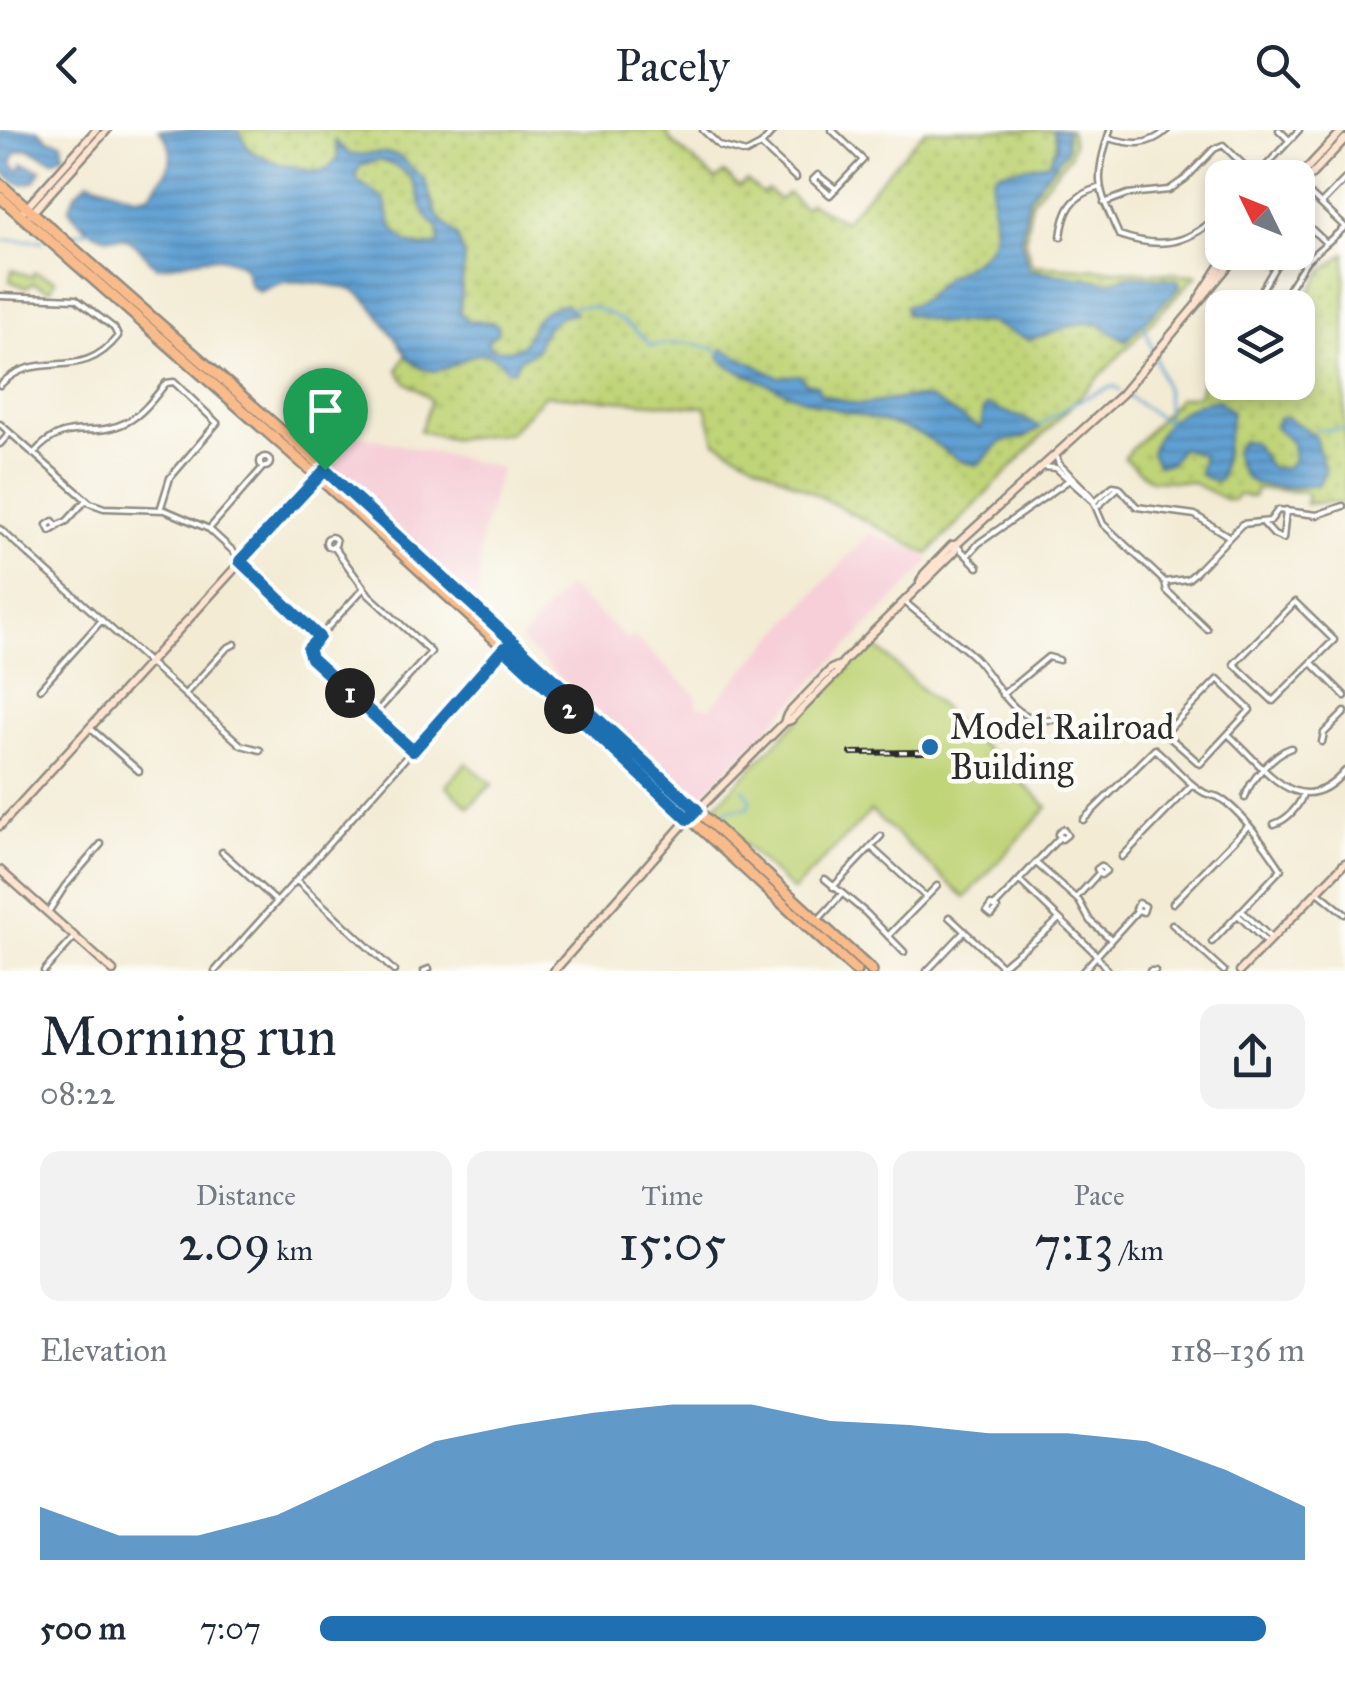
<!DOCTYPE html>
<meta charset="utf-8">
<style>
:root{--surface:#fff;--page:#f2f2f3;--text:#1f2937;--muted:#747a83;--accent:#1f6fb2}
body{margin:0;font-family:"IM FELL Great Primer",serif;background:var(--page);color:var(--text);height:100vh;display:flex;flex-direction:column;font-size:38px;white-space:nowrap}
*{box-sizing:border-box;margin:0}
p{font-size:32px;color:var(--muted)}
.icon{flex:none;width:55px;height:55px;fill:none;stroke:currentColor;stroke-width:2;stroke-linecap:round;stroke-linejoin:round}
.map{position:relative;height:841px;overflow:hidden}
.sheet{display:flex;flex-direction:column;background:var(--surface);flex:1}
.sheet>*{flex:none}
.needle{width:65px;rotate:313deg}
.controls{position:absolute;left:1205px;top:30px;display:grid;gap:20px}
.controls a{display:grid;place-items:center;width:110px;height:110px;border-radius:20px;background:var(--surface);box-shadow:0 5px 15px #0003;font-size:50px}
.pin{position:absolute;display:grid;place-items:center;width:85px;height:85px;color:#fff;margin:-102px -42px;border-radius:50% 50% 50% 0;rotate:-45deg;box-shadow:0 0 10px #0007}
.pin .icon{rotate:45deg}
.km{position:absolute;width:50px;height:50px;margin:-25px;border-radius:50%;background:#222;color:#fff;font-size:28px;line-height:50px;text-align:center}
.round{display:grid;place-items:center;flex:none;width:105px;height:105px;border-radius:20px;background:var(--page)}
.head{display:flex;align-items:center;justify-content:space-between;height:170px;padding:0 40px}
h1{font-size:55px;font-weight:600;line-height:75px}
.figures{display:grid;grid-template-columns:repeat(3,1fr);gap:15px;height:170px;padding:10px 40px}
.figures div{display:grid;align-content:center;border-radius:20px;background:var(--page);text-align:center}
.figures b{font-size:50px;font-weight:600}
.figures small{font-size:28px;font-weight:400}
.figures p{font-size:28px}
.chart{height:280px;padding:20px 40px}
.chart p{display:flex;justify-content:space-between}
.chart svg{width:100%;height:180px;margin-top:10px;fill:var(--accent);opacity:.7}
ul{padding:0 40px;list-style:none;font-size:32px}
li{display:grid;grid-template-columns:160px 120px 1fr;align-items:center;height:75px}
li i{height:25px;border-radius:12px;background:var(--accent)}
header{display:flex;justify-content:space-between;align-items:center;height:130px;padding:0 40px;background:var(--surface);font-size:45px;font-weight:600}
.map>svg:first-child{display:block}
.built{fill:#f6cfd8}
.grass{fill:url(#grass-dots);stroke:#768052;stroke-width:2.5}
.park{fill:#c0d478;stroke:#768052;stroke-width:2.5}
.water{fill:url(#water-rules);stroke:#46667f;stroke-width:2.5;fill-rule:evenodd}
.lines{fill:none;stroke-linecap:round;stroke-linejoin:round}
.stream{stroke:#61a0d3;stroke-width:2.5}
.street-casing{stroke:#8f8b80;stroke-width:9}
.secondary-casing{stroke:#8f8b80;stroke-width:11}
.primary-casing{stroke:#8f8b80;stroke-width:14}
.street{stroke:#fff;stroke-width:4}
.secondary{stroke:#fde4d1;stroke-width:6}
.primary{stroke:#fabb8b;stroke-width:9}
.rail-casing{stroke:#2b2b2b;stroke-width:6}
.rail{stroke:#fdfcf7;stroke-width:2.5;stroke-dasharray:8;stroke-linecap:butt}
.route-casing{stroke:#fff;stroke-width:20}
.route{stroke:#1f6fb2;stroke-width:12}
.poi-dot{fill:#1f6fb2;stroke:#fdfcf7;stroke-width:4}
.labels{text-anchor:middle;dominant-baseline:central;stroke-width:9;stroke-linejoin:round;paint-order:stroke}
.poi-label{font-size:35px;fill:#2b2b2b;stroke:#fdfcf7;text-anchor:start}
</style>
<header><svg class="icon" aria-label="back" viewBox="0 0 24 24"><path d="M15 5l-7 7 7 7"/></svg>Pacely<svg class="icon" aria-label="search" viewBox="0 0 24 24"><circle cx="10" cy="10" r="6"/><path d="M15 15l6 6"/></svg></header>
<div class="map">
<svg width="1345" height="841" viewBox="0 0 1345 841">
<defs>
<pattern id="grass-dots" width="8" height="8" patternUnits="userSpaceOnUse" patternTransform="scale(2.5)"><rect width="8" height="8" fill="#c0d478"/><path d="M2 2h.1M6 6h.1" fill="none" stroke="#a5b668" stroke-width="1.8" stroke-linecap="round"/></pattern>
<pattern id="water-rules" width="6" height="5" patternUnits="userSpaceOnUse" patternTransform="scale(2.5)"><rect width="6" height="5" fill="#61a0d3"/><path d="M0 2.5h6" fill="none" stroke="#5083ab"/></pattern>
</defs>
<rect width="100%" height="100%" fill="#fdfcf7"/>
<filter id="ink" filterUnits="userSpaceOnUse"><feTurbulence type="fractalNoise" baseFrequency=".01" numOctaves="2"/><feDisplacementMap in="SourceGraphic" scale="20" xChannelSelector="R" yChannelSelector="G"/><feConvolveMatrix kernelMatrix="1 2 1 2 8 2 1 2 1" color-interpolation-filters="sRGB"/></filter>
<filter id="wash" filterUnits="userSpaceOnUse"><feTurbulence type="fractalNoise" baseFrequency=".0048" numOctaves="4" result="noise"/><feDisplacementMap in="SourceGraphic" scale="40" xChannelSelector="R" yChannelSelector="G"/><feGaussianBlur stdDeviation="2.25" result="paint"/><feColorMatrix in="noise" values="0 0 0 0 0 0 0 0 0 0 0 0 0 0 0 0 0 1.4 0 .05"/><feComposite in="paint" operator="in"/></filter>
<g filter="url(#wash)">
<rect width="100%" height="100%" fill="#f3ebd4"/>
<!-- built -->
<path class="built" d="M310,294L501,338L481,407L479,464L475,470L297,309Z
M870,403L923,424L931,431L697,671L670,650L520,510L567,456L628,510L633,506L696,565L698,577H710Z"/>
<!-- grass -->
<path class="grass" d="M238,0H668L670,10L716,50L724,43L739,57L747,51L762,64L768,60L779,70L788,63L804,78L810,73L844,91L925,0H1070L1073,14L1069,27L1032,70L1025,111L1032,135L1197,145L928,424L715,311L706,277L545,265L509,303L450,309L420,301L431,271C421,258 402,256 398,239L434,178L322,41C293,42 247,31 238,0Z
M1345,123V374L1326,372L1306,374L1308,365L1303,362L1256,359L1253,367L1237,365L1234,370H1227L1190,352L1150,350L1124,328L1179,268L1199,265L1206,240L1222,245V252L1252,253L1267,258L1269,253L1298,252V181L1322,142Z"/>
<!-- park -->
<path class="park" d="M12,140L32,147L34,142L55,150L51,160L32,153L27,158L10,151Z
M872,513L1048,677L965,768L871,681L793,761L713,685L714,677Z
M466,633L492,654L469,677L446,656Z"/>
<!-- water -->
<path class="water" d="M0,0H38L48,9L62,13L64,25L53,30L28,19L16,22L11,32L15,39L22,38V33L41,40L35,51C19,58 10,50 0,37Z
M159,0H238L250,21L279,34L317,42L328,39L338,28L335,11L350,25L386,23L399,26L425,50L436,84L457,106L464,125L460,183L468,191L493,192L498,196V202L487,212L493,219C534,225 520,205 542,183C548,177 558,176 566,174L575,184C551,186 542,200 536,221L520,229L514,240L507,239C474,200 457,250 424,239C409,234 402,217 393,205C383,193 371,171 358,163C346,155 294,149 281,153C273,155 267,159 259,161L250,156L245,138C219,116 186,135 157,137C148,130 142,119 133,113C125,106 119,107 110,107C93,106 78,92 69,79L75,64L89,51L138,67L150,64C168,40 182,25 159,0ZM378,30C433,43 407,78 438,97L439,114L422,117L406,112L392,97L384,69L358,51L356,43L361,35Z
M1053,0H1066L1067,19L1029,67L1021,110L1029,139L1107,152L1131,146L1178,150L1180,157L1125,211L1098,194L1080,193L1029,210L988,192L941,193L906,184L905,176C923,174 929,162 942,151C958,137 980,133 991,113C1001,94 984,56 997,43C1000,40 1039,36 1049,32L1057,15Z
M723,219L778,247L800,245L806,253L817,255L821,264L858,275L914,267L931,269L981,299L984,278L989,275C1005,284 1026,286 1040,298L1023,308L1001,312L979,334C957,336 943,316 925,307C890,289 843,284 806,270C779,260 754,247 728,236L719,227Z
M1218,270L1232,282L1220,350L1215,352L1199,344L1203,325L1181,318L1170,334L1158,335L1151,323C1160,292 1187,272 1218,270Z
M1278,288H1288L1314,304L1325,341L1319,354C1304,358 1265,360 1249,350C1241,346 1237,330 1234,322L1242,311L1253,312L1271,338H1286L1294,330L1292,313L1275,297Z"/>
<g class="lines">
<!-- stream -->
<path class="stream" d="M65,106L92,99
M0,110L43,111
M571,178C601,170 632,196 652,216C677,212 700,211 723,223
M1144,194L1166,261L1168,292
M1126,265L1169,294
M1036,298L1077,271L1114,256L1120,260
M1316,300L1345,299
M718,689L727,680L748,678L751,669L743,659"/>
</g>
</g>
<g filter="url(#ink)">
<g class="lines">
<!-- street casing -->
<g class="street-casing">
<path id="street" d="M703,0L720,16L746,23L761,15L774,0
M1110,0C1094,52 1097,56 1119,105C1162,120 1191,114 1222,81
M1279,0L1289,10
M1108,8C1131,14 1147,18 1167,0
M761,15L796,48
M818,45L813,50L830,65L863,30L832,0
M818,45L836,59
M1255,48L1299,0
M1310,64L1345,97
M1104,73L1128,64L1169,60L1185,49L1214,19L1223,15L1257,48
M1321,74L1345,49
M1298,86L1326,113
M1061,107C1064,81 1072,65 1098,58
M1298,121L1307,130
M0,166L76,169L114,198L118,206C80,255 39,216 0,255
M1258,167L1274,178
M1251,178L1284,122
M1276,178L1307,130L1345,97
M0,294L90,373L104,378L165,380L209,399L270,455L279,471L319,507L308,519L311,528L413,621
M0,314L10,303
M33,324C68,285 89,311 127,292C143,284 155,267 166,253L174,252L217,293L170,348L161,377
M1056,325L1059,334L1091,366L1103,394L1165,452L1188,449L1195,443L1242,394L1270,391L1278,380L1317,385L1343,376
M260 332a5 5 0 1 1 10 0a5 5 0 1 1-10 0Z
M1042,337L1056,338L1094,372
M1119,357L1137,377L1195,385L1228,406
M1094,372L1113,356L1119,357L1097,377
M53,391L57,397L50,401L47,395Z
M1264,394L1274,405L1283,409L1286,380
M57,396L67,391L86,370
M0,399L241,615L260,620
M209,399L263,337
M326 412a5 5 0 1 1 10 0a5 5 0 1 1-10 0Z
M956,415L978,437
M334,417L369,465L431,522L374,585
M967,426L979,413L1072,348
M253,442L274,462
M1165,452L1167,461L1207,499
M905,472C927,492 953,507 974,527C1000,554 1012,597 1058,589
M1295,472L1334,510L1273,571L1234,534Z
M319,507L363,459
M1313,534L1345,566
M1218,549L1250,580L1200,634L1168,606L1167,601Z
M40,559L102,490
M185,564L227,518L235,514
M1002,565L1048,527L1059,530
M90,598L139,641
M1230,606C1266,639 1300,694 1345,641
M1322,612L1324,603L1345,582
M1245,668C1249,650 1275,623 1291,618
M1083,690L1155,619C1171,632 1185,652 1203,662C1207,665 1213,665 1218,667C1240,679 1268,719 1281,739L1212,812
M1274,694C1287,690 1299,677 1303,664
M1063,699L1067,705L1062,709L1058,704Z
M871,717L926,767
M222,722L277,772
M1122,727L1192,655
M1036,733L1079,771L1090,791L1111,809
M1101,736L1106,741L1101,745L1097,739Z
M825,749L866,783L904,822
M297,751L394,841
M1020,751L1093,821L1108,841
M833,757L881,706
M1318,762L1345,784
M1076,768L1098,744
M1139,773L1145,776L1143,782L1136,779Z
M1173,773L1248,696
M991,775L997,779L992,785L987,781Z
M995,776L1059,708
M49,781L65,756L101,714
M1242,781L1271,808
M1238,785L1267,813
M949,787L1002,836
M818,790L842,764
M1172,794L1224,841
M888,806L937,756
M44,841L74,808
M215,841L502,520
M424,841L429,839
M927,841L965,801
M997,841C1016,821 1039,810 1058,790
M1083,841L1137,781
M1150,841H1155"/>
</g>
<!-- secondary casing -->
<g class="secondary-casing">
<path id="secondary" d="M1298,48L1343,0
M1298,59L1345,9
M31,84L107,0
M20,85L96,0
M1198,170L1229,122
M920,452L924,444L952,415H956L1122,264L1240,122
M785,592L791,590L837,543L843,532L955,421L956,415
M0,696L319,346
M0,740L113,841
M554,841L681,697L784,593L787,585L831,539L840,535
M1240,841L1345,733"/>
</g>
<!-- primary casing -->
<g class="primary-casing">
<path id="primary" d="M0,54L325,339L872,841
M0,67L313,342L856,841"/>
</g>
<!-- street -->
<use href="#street" class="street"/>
<!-- secondary -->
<use href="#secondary" class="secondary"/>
<!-- primary -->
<use href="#primary" class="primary"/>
<!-- rail casing -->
<g class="rail-casing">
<path id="rail" d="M851,623L923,622"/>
</g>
<!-- rail -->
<use href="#rail" class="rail"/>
</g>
</g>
<g class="lines" filter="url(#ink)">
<!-- route casing -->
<g class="route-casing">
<path id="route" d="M325,340L697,680L688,689L504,518L413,621L311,528L308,519L319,507L240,431Z"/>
</g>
<!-- route -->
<use href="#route" class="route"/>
</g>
<!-- markers -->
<circle class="poi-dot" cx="930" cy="617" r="10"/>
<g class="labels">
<!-- poi labels -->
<g class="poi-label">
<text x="950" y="597">Model Railroad<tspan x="950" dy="40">Building</tspan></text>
</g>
</g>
</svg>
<div class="controls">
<a><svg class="needle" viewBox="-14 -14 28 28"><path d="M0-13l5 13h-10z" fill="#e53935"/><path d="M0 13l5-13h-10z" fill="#747a83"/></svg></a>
<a><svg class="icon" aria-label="layers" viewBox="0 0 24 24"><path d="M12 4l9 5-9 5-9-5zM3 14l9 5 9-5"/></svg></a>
</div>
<div class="pin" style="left:325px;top:340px;background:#1e9e55"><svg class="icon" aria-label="arrive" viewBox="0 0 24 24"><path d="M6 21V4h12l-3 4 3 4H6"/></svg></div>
<b class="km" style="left:350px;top:563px">1</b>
<b class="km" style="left:569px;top:579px">2</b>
</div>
<section class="sheet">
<div class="head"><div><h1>Morning run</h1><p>08:22</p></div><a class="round"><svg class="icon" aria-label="share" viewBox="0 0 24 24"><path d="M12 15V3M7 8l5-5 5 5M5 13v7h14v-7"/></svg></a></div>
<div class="figures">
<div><p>Distance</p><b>2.09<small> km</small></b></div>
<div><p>Time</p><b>15:05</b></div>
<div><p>Pace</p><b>7:13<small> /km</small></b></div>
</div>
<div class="chart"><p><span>Elevation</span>118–136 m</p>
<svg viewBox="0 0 160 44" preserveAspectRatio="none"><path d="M0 44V31L10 38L20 38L30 33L40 24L50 15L60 11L70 8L80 6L90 6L100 10L110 11L120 13L130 13L140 15L150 22L160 31V44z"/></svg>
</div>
<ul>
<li><b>500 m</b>7:07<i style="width:96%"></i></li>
</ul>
</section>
